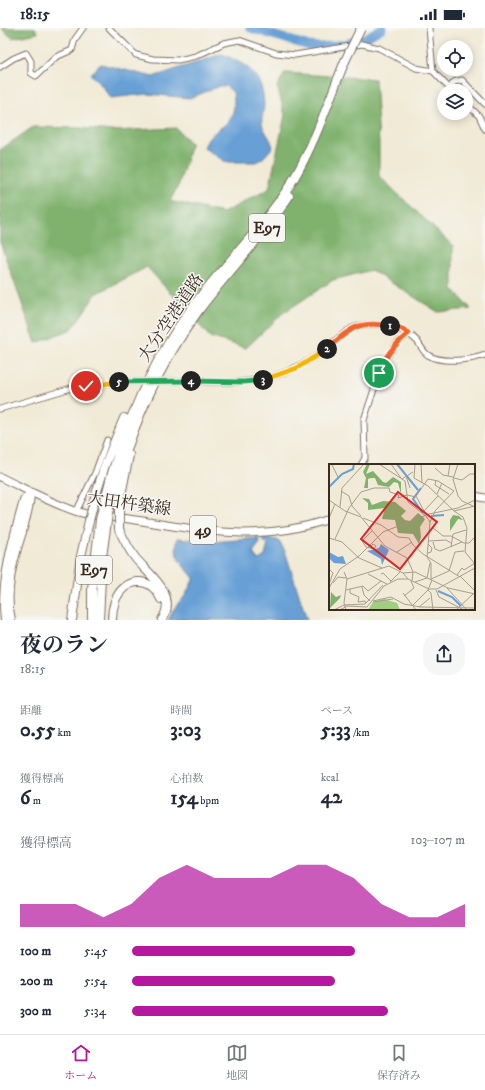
<!DOCTYPE html>
<html lang="ja">
<meta charset="utf-8">
<style>
:root{--surface:#fff;--page:#f6f6f7;--text:#1f2937;--muted:#747a83;--line:#e0e1e3;--accent:#b5179e}
body{margin:0;font-family:"IM FELL DW Pica","Noto Serif JP",serif;background:var(--page);color:var(--text);height:100vh;display:flex;flex-direction:column;font-size:15px;white-space:nowrap}
*{box-sizing:border-box;margin:0}
p{font-size:13px;color:var(--muted)}
.icon{flex:none;width:22px;height:22px;fill:none;stroke:currentColor;stroke-width:2;stroke-linecap:round;stroke-linejoin:round}
.map{position:relative;height:592px;overflow:hidden}
.side{display:flex;flex-direction:column;background:var(--surface);flex:1}
.side>*{flex:none}
.controls{position:absolute;left:437px;top:12px;display:grid;gap:8px}
.controls a{display:grid;place-items:center;width:36px;height:36px;border-radius:50%;background:var(--surface);box-shadow:0 2px 10px #0003;font-size:20px}
.pin{position:absolute;display:grid;place-items:center;width:34px;height:34px;color:#fff;margin:-17px;border:2px solid #fff;border-radius:50%;box-shadow:0 1px 4px #0007}
.km{position:absolute;width:20px;height:20px;margin:-10px;border-radius:50%;background:#222;color:#fff;font-size:11px;line-height:20px;text-align:center}
.round{display:grid;place-items:center;flex:none;width:42px;height:42px;border-radius:16px;background:var(--page)}
.overview{display:flex;align-items:center;justify-content:space-between;height:68px;padding:0 20px}
h1{font-size:22px;font-weight:700;line-height:30px}
.figures{display:grid;grid-template-columns:repeat(3,1fr);gap:6px;height:68px;padding:4px 20px}
.figures div{display:grid;align-content:center}
.figures b{font-size:20px;font-weight:700}
.figures small{font-size:11px;font-weight:400}
.figures p{font-size:11px}
.chart{height:112px;padding:8px 20px}
.chart p{display:flex;justify-content:space-between}
.chart svg{width:100%;height:72px;margin-top:4px;fill:var(--accent);opacity:.7}
ul{padding:0 20px;list-style:none;font-size:13px}
li{display:grid;grid-template-columns:64px 48px 1fr;align-items:center;height:30px}
li i{height:10px;border-radius:5px;background:var(--accent)}
.status{display:flex;justify-content:space-between;align-items:center;height:28px;padding:0 20px;background:var(--surface);direction:ltr}
.status svg{height:11px;fill:currentColor}
.menu{display:flex;justify-content:space-around;align-items:center;height:56px;border-top:1px solid var(--line);background:var(--surface);font-size:11px;color:var(--muted)}
.menu a{display:grid;justify-items:center;gap:2px}
.menu .current{color:var(--accent)}
.map>svg:first-child{display:block}
.forest{fill:#80b26e;stroke:#5e6e46}
.water{fill:#68a0d6;stroke:#52657a}
.lines{fill:none;stroke-linecap:round;stroke-linejoin:round}
.river{stroke:#68a0d6;stroke-width:9}
.minor-casing{stroke:#7b6d5e;stroke-width:7}
.major-casing{stroke:#7b6d5e;stroke-width:9}
.highway-casing{stroke:#7b6d5e;stroke-width:10}
.minor{stroke:#fff;stroke-width:5}
.major{stroke:#fff;stroke-width:7}
.highway{stroke:#fff;stroke-width:8}
.minor-bridge-casing{stroke:#7b6d5e;stroke-width:7;stroke-linecap:butt}
.highway-bridge-casing{stroke:#7b6d5e;stroke-width:10;stroke-linecap:butt}
.minor-bridge{stroke:#fff;stroke-width:5}
.highway-bridge{stroke:#fff;stroke-width:8}
.split-1-casing{stroke:#fff;stroke-width:8}
.split-2-casing{stroke:#fff;stroke-width:8}
.split-3-casing{stroke:#fff;stroke-width:8}
.split-4-casing{stroke:#fff;stroke-width:8}
.split-5-casing{stroke:#fff;stroke-width:8}
.split-6-casing{stroke:#fff;stroke-width:8}
.split-1{stroke:#f0652b;stroke-width:5}
.split-2{stroke:#f0652b;stroke-width:5}
.split-3{stroke:#f5b400;stroke-width:5}
.split-4{stroke:#22a559;stroke-width:5}
.split-5{stroke:#22a559;stroke-width:5}
.split-6{stroke:#f5b400;stroke-width:5}
.labels{text-anchor:middle;dominant-baseline:central;stroke-width:3;stroke-linejoin:round;paint-order:stroke}
.shield{fill:#f6f6f2;stroke:#73675e;stroke-width:1}
.shield-label{font-size:16px;font-weight:bold;fill:#3b2a1e}
.street-label{font-size:17px;fill:#3b2a1e;stroke:#f6f6f2}
.inset-river{fill:none;stroke:#68a0d6;stroke-width:2}
.inset-road{fill:none;stroke:#a89d8c;stroke-width:1}
.view{fill:#d62828;fill-opacity:0.15;stroke:#d62828;stroke-width:2}
.inset-edge{fill:none;stroke:#3b2a1e;stroke-width:2}
</style>
<div class="status"><b>18:15</b><svg viewBox="0 0 49 12"><path d="M0 12V9h3v3zM5 12V6h3v6zM10 12V3h3v9zM15 12V0h3v12zM26 1h20v11H26zM47 4h2v5h-2z"/></svg></div>
<div class="map">
<svg width="485" height="592" viewBox="0 0 485 592">
<rect width="100%" height="100%" fill="#f6f6f2"/>
<filter id="ink" filterUnits="userSpaceOnUse"><feTurbulence type="fractalNoise" baseFrequency=".025" numOctaves="2"/><feDisplacementMap in="SourceGraphic" scale="8" xChannelSelector="R" yChannelSelector="G"/><feConvolveMatrix kernelMatrix="1 2 1 2 8 2 1 2 1" color-interpolation-filters="sRGB"/></filter>
<filter id="wash" filterUnits="userSpaceOnUse"><feTurbulence type="fractalNoise" baseFrequency=".012" numOctaves="4" result="noise"/><feDisplacementMap in="SourceGraphic" scale="16" xChannelSelector="R" yChannelSelector="G"/><feGaussianBlur stdDeviation="0.9" result="paint"/><feColorMatrix in="noise" values="0 0 0 0 0 0 0 0 0 0 0 0 0 0 0 0 0 1.4 0 .05"/><feComposite in="paint" operator="in"/></filter>
<g filter="url(#wash)">
<rect width="100%" height="100%" fill="#f1ead6"/>
<!-- forest -->
<path class="forest" d="M1,0H35L38,5L12,10Z
M285,45L375,51L379,116V148L453,218V261L471,281L438,284L371,242L333,252L283,285L246,320L210,309L147,239L96,266L72,301L36,315L0,214V122L33,99L80,100L113,103L176,100L191,116L179,156L170,173L223,185L269,161L285,87L277,58Z"/>
<!-- water -->
<path class="water" d="M222,26C248,37 263,46 264,77C264,83 261,90 262,96C264,104 271,110 273,119L263,130L256,134H226L204,120C211,95 240,104 233,64L226,58H220L190,70L147,66L110,70L103,59L90,46L101,36L153,49Z
M178,510L213,514L259,510L260,515L253,524L255,528L259,532L265,528L268,516L263,513V510L278,512L285,523L307,592H168L177,576L185,568L194,550C182,535 172,531 178,510Z"/>
<g class="lines">
<!-- river -->
<path class="river" d="M250,0L309,18L321,19L345,16L367,9L382,0"/>
</g>
</g>
<g filter="url(#ink)">
<g class="lines">
<!-- minor casing -->
<g class="minor-casing">
<path id="minor" d="M109,0L136,27L153,31L178,32L196,28L224,15L239,12L276,25L295,27L362,16L379,20L416,40L433,43
M429,0L433,43L452,63
M0,39L14,30L26,25L31,33V45L36,48L56,29L72,22L75,11L83,0
M449,61L454,54L462,52L485,76
M466,75L479,88L485,101
M188,353C239,355 271,358 316,328C332,319 345,298 364,297C383,295 404,299 417,313C421,318 423,324 428,327C442,336 471,332 485,327
M0,381L68,361L119,354
M361,437L365,430L364,392L383,334L397,315L409,305
M76,484L95,445L107,412"/>
</g>
<!-- major casing -->
<g class="major-casing">
<path id="major" d="M0,449C25,461 49,474 75,483C92,489 117,489 135,492C207,503 258,515 330,491
M474,468L485,470"/>
</g>
<!-- highway casing -->
<g class="highway-casing">
<path id="highway" d="M94,473L105,437L124,390
M119,477L129,427
M103,479C122,400 152,330 203,265C232,229 265,196 290,157C314,119 328,74 345,33
M109,480C130,404 152,347 199,282C228,243 263,209 289,168
M119,501C124,512 129,522 136,531C151,548 178,567 162,592
M5,592C0,557 14,508 24,473L30,465
M11,592C4,563 13,532 22,504C25,491 30,478 30,465
M72,592L81,528L89,493
M92,592V561L100,492
M99,592L102,529L107,493
M112,592C112,586 113,579 115,573C124,550 150,546 161,571"/>
</g>
<!-- minor -->
<use href="#minor" class="minor"/>
<!-- major -->
<use href="#major" class="major"/>
<!-- highway -->
<use href="#highway" class="highway"/>
<!-- minor-bridge casing -->
<g class="minor-bridge-casing">
<path id="minor-bridge" d="M119,354L188,353"/>
</g>
<!-- highway-bridge casing -->
<g class="highway-bridge-casing">
<path id="highway-bridge" d="M345,33L361,0
M119,477V501
M100,492L103,479
M89,493L94,473
M107,493L109,480"/>
</g>
<!-- minor-bridge -->
<use href="#minor-bridge" class="minor-bridge"/>
<!-- highway-bridge -->
<use href="#highway-bridge" class="highway-bridge"/>
</g>
</g>
<g class="lines" filter="url(#ink)">
<!-- split-1 casing -->
<g class="split-1-casing">
<path id="split-1" d="M379,345C384,329 395,316 409,305L400,300L390,298"/>
</g>
<!-- split-2 casing -->
<g class="split-2-casing">
<path id="split-2" d="M327,321C350,301 357,292 390,298"/>
</g>
<!-- split-3 casing -->
<g class="split-3-casing">
<path id="split-3" d="M263,352L297,340L327,321"/>
</g>
<!-- split-4 casing -->
<g class="split-4-casing">
<path id="split-4" d="M191,353L244,354L263,352"/>
</g>
<!-- split-5 casing -->
<g class="split-5-casing">
<path id="split-5" d="M119,354L191,353"/>
</g>
<!-- split-6 casing -->
<g class="split-6-casing">
<path id="split-6" d="M86,358L119,354"/>
</g>
<!-- split-1 -->
<use href="#split-1" class="split-1"/>
<!-- split-2 -->
<use href="#split-2" class="split-2"/>
<!-- split-3 -->
<use href="#split-3" class="split-3"/>
<!-- split-4 -->
<use href="#split-4" class="split-4"/>
<!-- split-5 -->
<use href="#split-5" class="split-5"/>
<!-- split-6 -->
<use href="#split-6" class="split-6"/>
</g>
<g class="labels">
<!-- shield labels -->
<g class="shield">
<rect x="249" y="186" width="36" height="28" rx="3"/>
<rect x="190" y="488" width="26" height="28" rx="3"/>
<rect x="76" y="528" width="36" height="28" rx="3"/>
</g>
<g class="shield-label">
<text x="267" y="200">E97</text>
<text x="203" y="502">49</text>
<text x="94" y="542">E97</text>
</g>
<!-- street labels -->
<g class="street-label">
<text transform="translate(171 290) rotate(-56)">大分空港道路</text>
<text transform="translate(129 476) rotate(8)">大田杵築線</text>
</g>
</g>
<!-- overview -->
<g transform="translate(329 436)">
<rect width="146" height="146" fill="#f1ead6"/>
<path d="M55,135L68,139L71,146H39L44,138Z" fill="#a0d07f"/>
<path d="M38,0H41L37,10L44,7L54,18L57,19L64,13L72,18V30L69,19L65,18L60,23L54,22L49,21L46,14H42L39,15V24H35L37,14L34,8ZM33,34L40,35L43,41L54,37L66,38L77,47L72,52L76,56L81,57L89,49L96,55L91,63L92,73L90,80L84,70L69,69L66,56L53,55L56,44L39,46V39ZM124,51L130,52L134,56L129,55L121,67V56ZM2,128L7,133L12,131L11,134L1,144Z" fill="#80b26e"/>
<path d="M52,80L60,86L53,101L52,95L38,87L50,84ZM0,88L9,93L14,92L17,100L5,99L0,94Z" fill="#68a0d6"/>
<path class="inset-river" d="M68,0L89,26M0,23L13,10L24,5L25,0M92,24L84,35L94,49M102,52L115,51M109,127L123,133L132,142"/>
<path class="inset-road" d="M50,0L76,17L79,38L97,52L101,58M62,0L72,14M86,0L85,14L99,22L125,47L146,42M92,0L93,19M129,0L124,15L129,32L133,37L144,42M3,1L9,13M106,4L114,11L124,13M76,9L81,24M119,12L121,0M125,14L133,16L141,10H146M73,15L84,8M107,16L106,21L120,30M12,27L20,32L23,42L32,52M108,30L113,19M0,36L16,47L32,53L56,82L78,94L84,108L83,117M11,43L13,24L35,0M125,47L134,53L138,64L136,88L146,100M0,54L6,40M34,54L52,61L69,73L80,74L84,81L94,90L131,113M103,63L114,72H122L135,79H140L146,73M0,74L13,78L30,94L53,104M6,75L20,44L32,28L45,24H60L61,28L70,31L69,34L78,31L87,33M100,77L117,76L122,79M104,78L106,85L111,87L133,78M41,83L44,80L47,82L45,85L37,83L33,77L43,67M122,83L124,70L137,66M68,88L83,78M99,89L102,88L103,84L99,80M15,108L18,115L15,139L17,146M0,109L1,106L4,109L0,120M74,109L86,108L119,124L146,130M39,110L52,117M52,110L54,109L62,117M128,111L133,104L135,106L146,99M131,112L146,127M98,114L101,99M18,115L60,102L74,109L79,115M102,115L120,107L126,88L135,87M102,116V99L98,93L101,58L106,47L125,27L109,17L99,15L87,32L95,47L109,32M61,118L72,107M86,118L98,114M4,119L9,113L17,114M33,123L35,131L41,137M0,124L11,105L30,92L54,68L100,50L129,44L146,36M118,124L137,145M21,125V129L30,133L29,138L36,137L37,139M17,126L34,122L39,127L52,117L58,120M99,126L102,129L104,146M107,126L110,133L133,145M74,129L87,146M75,132L85,124L82,117M44,137L62,133L75,140L91,143L146,144M44,138L64,135M84,141L99,126L103,116M90,143L101,134M128,145L144,130M5,146L15,141L36,140L54,121M11,146L18,142L38,143L55,122L69,115H79L100,125H108L146,104"/>
<path class="view" d="M69,28L108,58L71,105L32,75Z"/>
<rect width="146" height="146" class="inset-edge"/>
</g>
</svg>
<div class="controls">
<a><svg class="icon" aria-label="locate" viewBox="0 0 24 24"><circle cx="12" cy="12" r="6"/><path d="M12 2v4M12 18v4M2 12h4M18 12h4"/></svg></a>
<a><svg class="icon" aria-label="layers" viewBox="0 0 24 24"><path d="M12 4l9 5-9 5-9-5zM3 14l9 5 9-5"/></svg></a>
</div>
<div class="pin" style="left:379px;top:345px;background:#1e9e55"><svg class="icon" aria-label="arrive" viewBox="0 0 24 24"><path d="M6 21V4h12l-3 4 3 4H6"/></svg></div>
<div class="pin" style="left:86px;top:358px;background:#d93025"><svg class="icon" aria-label="check" viewBox="0 0 24 24"><path d="M5 12l5 5 9-10"/></svg></div>
<b class="km" style="left:390px;top:298px">1</b>
<b class="km" style="left:327px;top:321px">2</b>
<b class="km" style="left:263px;top:352px">3</b>
<b class="km" style="left:191px;top:353px">4</b>
<b class="km" style="left:119px;top:354px">5</b>
</div>
<section class="side">
<div class="overview"><div><h1>夜のラン</h1><p>18:15</p></div><a class="round"><svg class="icon" aria-label="share" viewBox="0 0 24 24"><path d="M12 15V3M7 8l5-5 5 5M5 13v7h14v-7"/></svg></a></div>
<div class="figures">
<div><p>距離</p><b>0.55<small> km</small></b></div>
<div><p>時間</p><b>3:03</b></div>
<div><p>ペース</p><b>5:33<small> /km</small></b></div>
</div>
<div class="figures">
<div><p>獲得標高</p><b>6<small> m</small></b></div>
<div><p>心拍数</p><b>154<small> bpm</small></b></div>
<div><p>kcal</p><b>42</b></div>
</div>
<div class="chart"><p><span>獲得標高</span>103–107 m</p>
<svg viewBox="0 0 160 44" preserveAspectRatio="none"><path d="M0 44V30L10 30L20 30L30 38L40 30L50 14L60 6L70 14L80 14L90 14L100 6L110 6L120 14L130 30L140 38L150 38L160 30V44z"/></svg>
</div>
<ul>
<li><b>100 m</b>5:45<i style="width:67%"></i></li>
<li><b>200 m</b>5:54<i style="width:61%"></i></li>
<li><b>300 m</b>5:34<i style="width:77%"></i></li>
</ul>
</section>
<nav class="menu">
<a class="current"><svg class="icon" aria-label="home" viewBox="0 0 24 24"><path d="M3 11l9-7 9 7M6 9v11h12V9"/></svg>ホーム</a>
<a><svg class="icon" aria-label="map" viewBox="0 0 24 24"><path d="M3 6l6-2 6 2 6-2v14l-6 2-6-2-6 2zM9 4v14M15 6v14"/></svg>地図</a>
<a><svg class="icon" aria-label="saved" viewBox="0 0 24 24"><path d="M7 4h10v16l-5-4-5 4z"/></svg>保存済み</a>
</nav>
